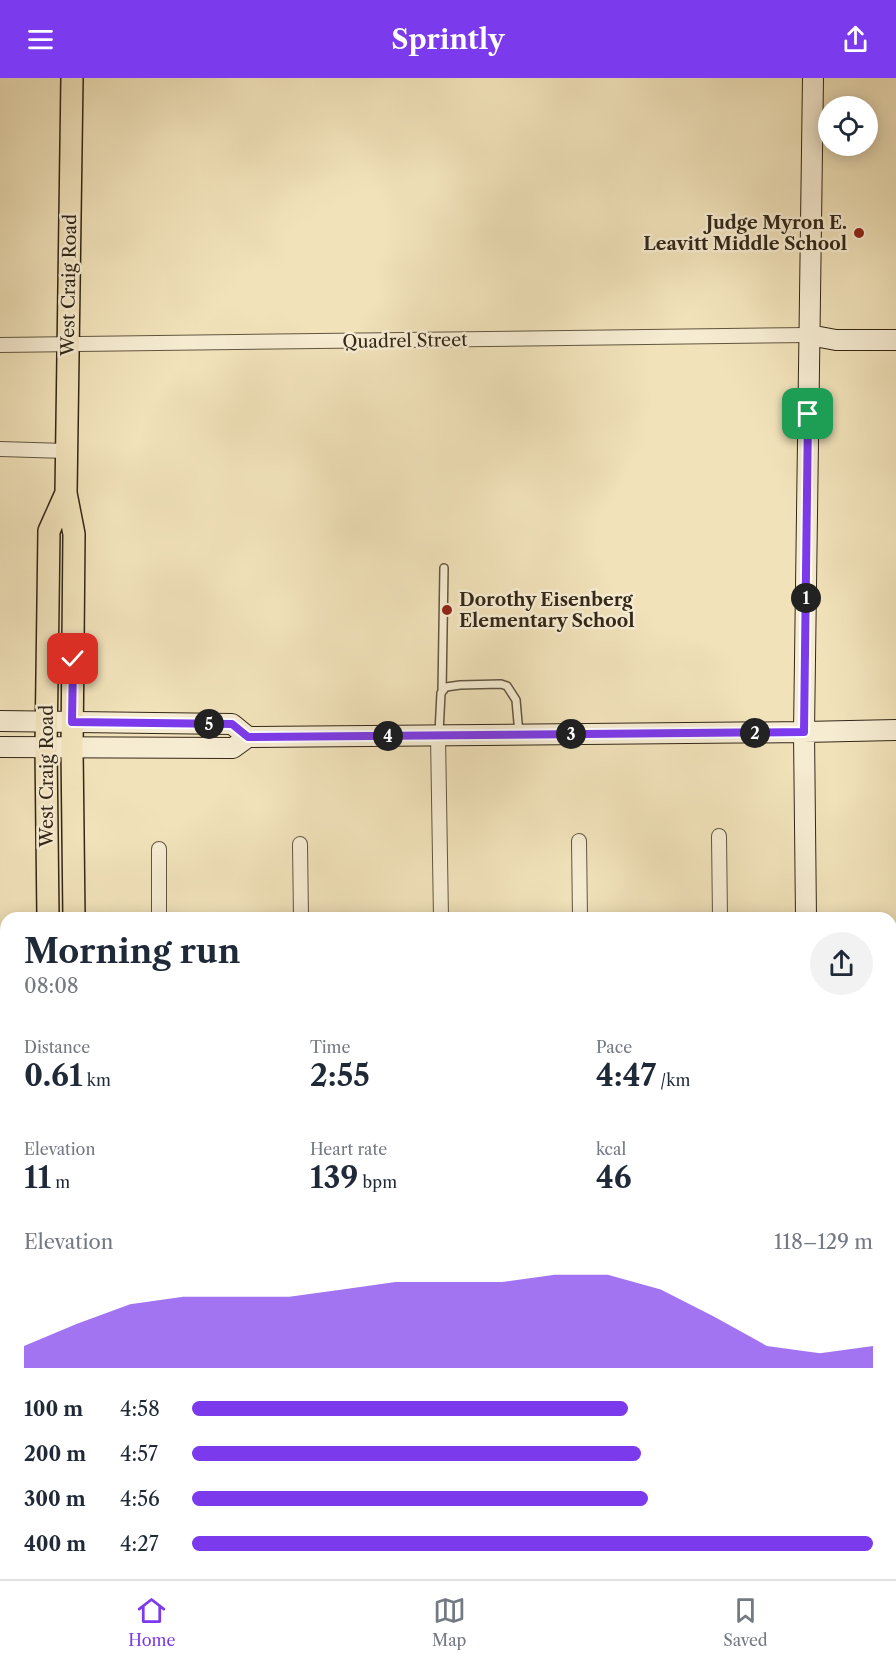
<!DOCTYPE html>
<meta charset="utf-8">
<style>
:root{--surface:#fff;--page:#f2f2f3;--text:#1f2937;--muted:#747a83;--line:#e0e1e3;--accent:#7c3aed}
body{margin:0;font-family:"Libre Caslon Text",serif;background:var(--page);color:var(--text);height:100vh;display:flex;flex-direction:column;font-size:22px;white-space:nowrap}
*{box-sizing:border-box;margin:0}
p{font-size:20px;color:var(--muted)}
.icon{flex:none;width:33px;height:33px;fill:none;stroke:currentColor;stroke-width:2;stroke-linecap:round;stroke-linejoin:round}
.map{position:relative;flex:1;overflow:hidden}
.side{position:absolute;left:0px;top:834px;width:897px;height:668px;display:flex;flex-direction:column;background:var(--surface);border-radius:18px 18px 0 0;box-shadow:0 3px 15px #0003}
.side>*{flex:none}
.tools{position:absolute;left:818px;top:18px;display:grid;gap:12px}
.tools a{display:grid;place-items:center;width:60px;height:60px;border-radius:50%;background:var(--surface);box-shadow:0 3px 15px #0003;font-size:30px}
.pin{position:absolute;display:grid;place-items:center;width:51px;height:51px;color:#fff;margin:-26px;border-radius:12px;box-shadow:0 3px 9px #0006}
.km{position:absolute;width:30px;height:30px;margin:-15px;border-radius:50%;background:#222;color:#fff;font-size:16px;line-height:30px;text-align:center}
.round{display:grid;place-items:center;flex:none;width:63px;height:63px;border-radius:32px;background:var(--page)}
.head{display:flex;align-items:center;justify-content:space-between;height:102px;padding:0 24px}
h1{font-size:33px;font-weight:800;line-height:45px}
.metrics{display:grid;grid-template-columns:repeat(3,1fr);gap:9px;height:102px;padding:6px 24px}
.metrics div{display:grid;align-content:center}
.metrics b{font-size:30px;font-weight:800}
.metrics small{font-size:16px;font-weight:400}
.metrics p{font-size:16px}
.chart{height:168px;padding:12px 24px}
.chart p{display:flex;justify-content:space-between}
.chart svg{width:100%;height:108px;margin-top:6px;fill:var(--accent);opacity:.7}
ul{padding:0 24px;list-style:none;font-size:20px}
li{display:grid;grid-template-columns:96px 72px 1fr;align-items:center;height:45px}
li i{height:15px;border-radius:8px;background:var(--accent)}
header{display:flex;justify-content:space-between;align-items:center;height:78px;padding:0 24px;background:var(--accent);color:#fff;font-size:27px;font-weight:800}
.menu{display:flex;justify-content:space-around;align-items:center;height:84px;border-top:2px solid var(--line);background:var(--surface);font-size:16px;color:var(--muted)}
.menu a{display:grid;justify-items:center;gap:3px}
.menu .current{color:var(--accent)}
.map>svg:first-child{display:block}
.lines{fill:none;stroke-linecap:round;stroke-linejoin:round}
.lane-casing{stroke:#625640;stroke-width:10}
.street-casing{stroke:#625640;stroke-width:16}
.secondary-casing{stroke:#332718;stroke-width:22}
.primary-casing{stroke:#332718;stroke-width:24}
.lane{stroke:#f6ecd2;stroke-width:7}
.street{stroke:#f6ecd2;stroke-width:14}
.secondary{stroke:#f6ecd2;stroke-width:20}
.primary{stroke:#f1e2ba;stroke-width:21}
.route-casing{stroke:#fff;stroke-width:12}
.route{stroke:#7c3aed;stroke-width:8}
.poi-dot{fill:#8f2418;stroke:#f6ecd2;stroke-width:2}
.labels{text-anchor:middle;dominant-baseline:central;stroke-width:5;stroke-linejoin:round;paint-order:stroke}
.poi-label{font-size:18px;font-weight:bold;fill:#332718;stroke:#f6ecd2;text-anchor:end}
.street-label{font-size:18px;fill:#332718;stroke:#f6ecd2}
</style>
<header><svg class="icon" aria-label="menu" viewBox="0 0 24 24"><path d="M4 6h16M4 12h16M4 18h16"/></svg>Sprintly<svg class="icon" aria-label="share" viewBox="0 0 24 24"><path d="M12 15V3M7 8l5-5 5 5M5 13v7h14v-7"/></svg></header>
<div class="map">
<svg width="896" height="1501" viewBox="0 0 896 1501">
<rect width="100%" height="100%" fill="#f1e2ba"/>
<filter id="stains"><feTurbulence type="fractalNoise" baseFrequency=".00333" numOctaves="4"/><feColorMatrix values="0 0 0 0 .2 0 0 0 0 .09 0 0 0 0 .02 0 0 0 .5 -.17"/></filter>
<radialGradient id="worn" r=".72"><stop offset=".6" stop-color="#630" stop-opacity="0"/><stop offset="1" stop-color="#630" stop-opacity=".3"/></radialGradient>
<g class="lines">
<!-- lane casing -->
<g class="lane-casing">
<path id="lane" d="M442,614L444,490
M439,655L441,615L446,609L460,607L501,606L507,608L516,622L519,656
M782,1496V1501"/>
</g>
<!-- street casing -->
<g class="street-casing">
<path id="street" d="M0,267L809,257
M0,371L66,373
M438,658L441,840
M719,758L720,840
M579,763L580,840
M300,766L301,840
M159,771V840
M891,951H896
M0,1028H6
M167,1496V1501
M452,1496V1501
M818,1496V1501"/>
</g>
<!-- secondary casing -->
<g class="secondary-casing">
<path id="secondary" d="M809,257L836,262H896
M0,643L232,646L248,659
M0,669L233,670L248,659L804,654L896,652
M806,840L804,654L813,0
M891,1394H896
M0,1401H6"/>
</g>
<!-- primary casing -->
<g class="primary-casing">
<path id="primary" d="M72,0L66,415L74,456L72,671L74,840
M48,840L46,670L49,453L66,415
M54,1496V1501
M81,1496V1501"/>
</g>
<!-- lane -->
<use href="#lane" class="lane"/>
<!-- street -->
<use href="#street" class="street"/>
<!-- secondary -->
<use href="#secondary" class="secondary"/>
<!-- primary -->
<use href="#primary" class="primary"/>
</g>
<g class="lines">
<!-- route casing -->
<g class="route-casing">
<path id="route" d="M73,581L72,644L232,646L248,659L804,654L808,336"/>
</g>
<!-- route -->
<use href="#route" class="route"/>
</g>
<!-- markers -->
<g class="poi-dot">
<circle cx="859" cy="155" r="6"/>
<circle cx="447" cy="532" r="6"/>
</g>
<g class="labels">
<!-- poi labels -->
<g class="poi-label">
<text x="847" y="145">Judge Myron E.<tspan x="847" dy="21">Leavitt Middle School</tspan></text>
<text x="459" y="522" text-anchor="start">Dorothy Eisenberg<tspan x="459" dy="21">Elementary School</tspan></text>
</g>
<!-- street labels -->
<g class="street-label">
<text transform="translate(69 207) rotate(-89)">West Craig Road</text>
<text transform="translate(405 263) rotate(-1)">Quadrel Street</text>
<text transform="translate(47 698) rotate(-90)">West Craig Road</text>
</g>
</g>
<rect width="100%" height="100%" filter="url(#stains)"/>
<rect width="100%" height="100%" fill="url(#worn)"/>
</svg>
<div class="tools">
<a><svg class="icon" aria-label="locate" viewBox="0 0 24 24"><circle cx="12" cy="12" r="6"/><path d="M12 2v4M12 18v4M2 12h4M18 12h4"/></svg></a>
</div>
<div class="pin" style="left:808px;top:336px;background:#1e9e55"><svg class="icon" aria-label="arrive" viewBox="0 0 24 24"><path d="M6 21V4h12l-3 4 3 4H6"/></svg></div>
<div class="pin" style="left:73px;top:581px;background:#d93025"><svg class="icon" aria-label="check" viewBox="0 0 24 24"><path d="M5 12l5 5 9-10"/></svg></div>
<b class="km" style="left:806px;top:520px">1</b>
<b class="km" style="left:755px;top:655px">2</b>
<b class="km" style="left:571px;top:656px">3</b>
<b class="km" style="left:388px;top:658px">4</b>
<b class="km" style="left:209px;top:646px">5</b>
<section class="side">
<div class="head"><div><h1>Morning run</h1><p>08:08</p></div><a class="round"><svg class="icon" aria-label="share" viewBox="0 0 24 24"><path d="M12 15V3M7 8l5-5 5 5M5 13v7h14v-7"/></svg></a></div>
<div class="metrics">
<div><p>Distance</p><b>0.61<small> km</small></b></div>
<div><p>Time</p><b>2:55</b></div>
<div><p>Pace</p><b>4:47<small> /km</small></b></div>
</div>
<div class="metrics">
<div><p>Elevation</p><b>11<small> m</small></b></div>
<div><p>Heart rate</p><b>139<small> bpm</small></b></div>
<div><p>kcal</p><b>46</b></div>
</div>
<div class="chart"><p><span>Elevation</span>118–129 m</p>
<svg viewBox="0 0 160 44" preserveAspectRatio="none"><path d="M0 44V35L10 26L20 18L30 15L40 15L50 15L60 12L70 9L80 9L90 9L100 6L110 6L120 12L130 23L140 35L150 38L160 35V44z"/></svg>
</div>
<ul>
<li><b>100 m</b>4:58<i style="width:64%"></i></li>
<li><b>200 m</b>4:57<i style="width:66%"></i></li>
<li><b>300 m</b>4:56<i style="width:67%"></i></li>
<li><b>400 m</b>4:27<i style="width:100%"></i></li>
</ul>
</section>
</div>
<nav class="menu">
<a class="current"><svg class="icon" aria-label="home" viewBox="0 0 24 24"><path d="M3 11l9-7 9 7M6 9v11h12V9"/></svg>Home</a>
<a><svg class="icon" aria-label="map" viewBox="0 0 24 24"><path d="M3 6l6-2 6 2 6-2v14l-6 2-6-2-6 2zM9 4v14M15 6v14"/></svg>Map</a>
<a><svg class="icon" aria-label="saved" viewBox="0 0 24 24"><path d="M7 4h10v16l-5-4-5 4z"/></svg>Saved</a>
</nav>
